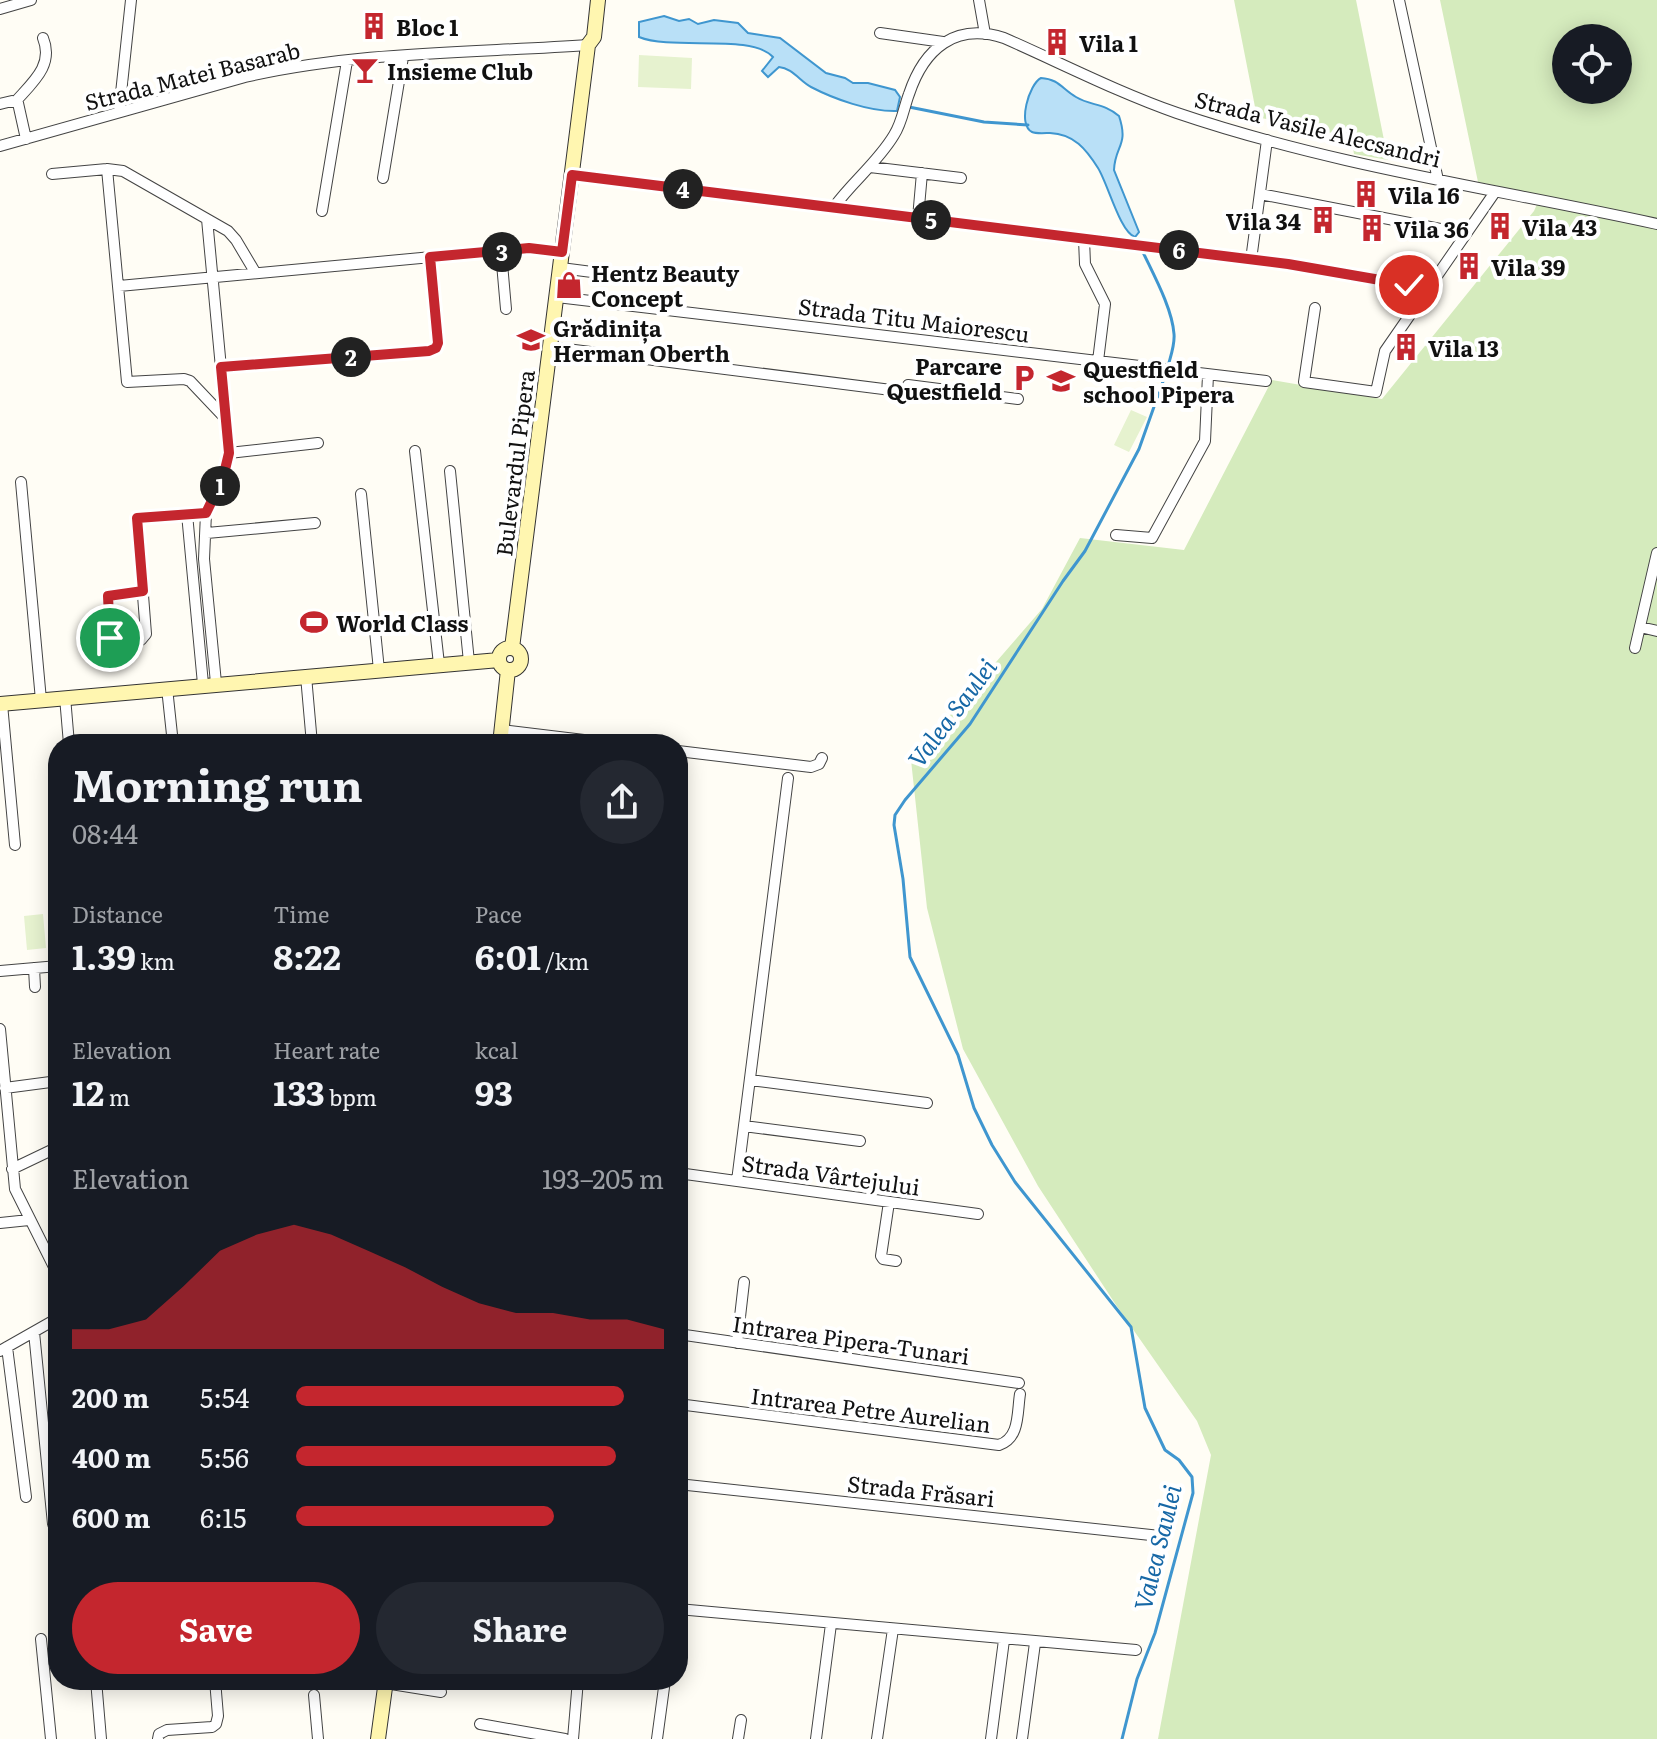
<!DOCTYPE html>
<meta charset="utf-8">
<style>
:root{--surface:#171b24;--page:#242831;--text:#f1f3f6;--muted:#9ea1a6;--accent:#c4262e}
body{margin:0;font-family:Literata,serif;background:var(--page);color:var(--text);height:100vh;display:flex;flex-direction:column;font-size:30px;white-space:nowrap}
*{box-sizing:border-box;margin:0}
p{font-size:26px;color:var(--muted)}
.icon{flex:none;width:44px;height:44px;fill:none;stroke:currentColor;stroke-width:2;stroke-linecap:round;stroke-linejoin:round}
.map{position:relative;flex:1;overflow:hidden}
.panel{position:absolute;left:48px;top:734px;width:640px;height:956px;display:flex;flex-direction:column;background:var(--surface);border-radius:32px;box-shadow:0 4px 20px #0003}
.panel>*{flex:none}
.fabs{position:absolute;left:1552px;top:24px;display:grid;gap:16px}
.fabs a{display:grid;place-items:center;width:80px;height:80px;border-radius:50%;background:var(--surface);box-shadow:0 4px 20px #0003;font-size:40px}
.pin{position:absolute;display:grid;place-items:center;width:68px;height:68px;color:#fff;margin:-34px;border:4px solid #fff;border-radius:50%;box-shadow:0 2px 8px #0007}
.km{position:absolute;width:40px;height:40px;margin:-20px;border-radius:50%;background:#222;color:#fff;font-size:22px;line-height:40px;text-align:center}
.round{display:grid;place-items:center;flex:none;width:84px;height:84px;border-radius:42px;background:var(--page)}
.summary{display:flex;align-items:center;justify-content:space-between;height:136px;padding:0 24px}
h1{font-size:44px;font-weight:700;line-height:60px}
.stats{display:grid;grid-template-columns:repeat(3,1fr);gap:12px;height:136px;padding:8px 24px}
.stats div{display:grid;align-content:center}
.stats b{font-size:34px;font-weight:700}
.stats small{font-size:22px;font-weight:400}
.stats p{font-size:22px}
.chart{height:224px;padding:16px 24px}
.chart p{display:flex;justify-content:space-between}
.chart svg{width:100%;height:144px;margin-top:8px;fill:var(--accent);opacity:.7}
.action{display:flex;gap:16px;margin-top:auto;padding:16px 24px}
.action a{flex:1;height:92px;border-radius:48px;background:var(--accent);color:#fff;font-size:32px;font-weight:700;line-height:92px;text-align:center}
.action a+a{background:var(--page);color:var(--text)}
ul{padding:0 24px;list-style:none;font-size:26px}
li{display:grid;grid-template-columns:128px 96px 1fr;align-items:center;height:60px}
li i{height:20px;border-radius:10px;background:var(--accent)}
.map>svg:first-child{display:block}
.green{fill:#d5ebbd;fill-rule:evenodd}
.pitch{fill:#e6f2cf}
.water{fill:#b9e0f7;stroke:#3f96cf;stroke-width:2}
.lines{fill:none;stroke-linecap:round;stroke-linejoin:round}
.stream{stroke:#3f96cf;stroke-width:3}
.street-casing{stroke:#444;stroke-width:12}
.secondary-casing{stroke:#333;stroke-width:16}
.street{stroke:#fff;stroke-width:10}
.secondary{stroke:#fff6b0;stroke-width:14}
.route-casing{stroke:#fff;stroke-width:16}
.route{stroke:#c4262e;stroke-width:10}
.labels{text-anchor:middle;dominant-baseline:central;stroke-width:8;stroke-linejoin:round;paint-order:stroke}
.poi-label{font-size:22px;font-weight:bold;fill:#111;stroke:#fff;text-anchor:start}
.street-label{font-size:22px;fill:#111;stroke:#fff}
.water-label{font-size:24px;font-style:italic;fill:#1768a6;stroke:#fff}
</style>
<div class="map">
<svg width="1657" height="1739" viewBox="0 0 1657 1739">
<rect width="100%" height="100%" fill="#fffdf5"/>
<!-- green -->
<path class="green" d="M1234,0H1356L1388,160L1354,154L1351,137L1257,117Z
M1440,0H1657V1739H1158L1211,1455L1197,1421L1116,1305L1038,1186L963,1049L927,908L911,760L1042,609L1080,538L1184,550L1272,380L1382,399L1534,211L1541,195L1478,182ZM1566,38H1618V90H1566Z"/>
<!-- pitch -->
<path class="pitch" d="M639,55L692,58L691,89L638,87Z
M1131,410L1147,417L1129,452L1114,445Z
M43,914L46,948L27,950L24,916Z"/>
<!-- water -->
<path class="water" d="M664,16L679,21L689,19L698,24L714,20L738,23L748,33L780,38L826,73L845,78L853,83H868L895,90L900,97L897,111C870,112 834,99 811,87C800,81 792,68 779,67L768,77L762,71L773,57C751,33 673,51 639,37V22Z
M1041,78C1059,79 1062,89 1076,97C1091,106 1104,103 1119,116C1129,146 1115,145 1114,170L1139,232L1135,237C1120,232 1108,184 1098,168C1086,149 1074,134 1050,133C1046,133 1036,134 1032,132C1017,125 1029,84 1041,78Z"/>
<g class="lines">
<!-- stream -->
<path class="stream" d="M909,107L984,122L1028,125
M1141,248C1152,272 1172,307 1174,334C1175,345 1171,355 1168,366
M1122,1739L1137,1679L1155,1633L1193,1493L1192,1477L1179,1460L1165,1450L1145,1408L1131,1327L1015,1182L992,1145L974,1108L958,1055L910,957L903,879L894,825L895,815L905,800L970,724L1063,581L1085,551L1139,449L1166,373"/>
<!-- street casing -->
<g class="street-casing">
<path id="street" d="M979,0L985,34
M1399,0L1438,180
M0,9L31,0
M880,33L943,42
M16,101C33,82 54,65 43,38
M0,104L12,101L18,103L26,139
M119,112L131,0
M0,146L245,77C357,51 475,53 588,45
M870,167L961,178
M107,169L127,382L184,379L190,381L226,419
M52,174L107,169L123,171L228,231L236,240L255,272
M572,175L1288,264L1427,289
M383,178L403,57
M1260,194L1466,234
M834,207C852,182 878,162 894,135C902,123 904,107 909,94C924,49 955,22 1004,38C1061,63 1117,92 1177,113C1333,166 1497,189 1657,224
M322,211L347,61
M918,218L922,173
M207,219L229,453L223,478L206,513L204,559L216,683
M1084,239L1085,264L1105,304L1098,361
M501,252L506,309
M1251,260L1267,140
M561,268L623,276L637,273L666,276
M119,286L529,248L562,252
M557,297L1266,381
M1315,308L1304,382L1376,392L1385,351L1495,192
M551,347L907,392
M221,367L429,351L436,348L438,343L430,257
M908,385L1018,399
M415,451L439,664
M229,453L318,443
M450,471L469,662
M21,482L41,700
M361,494L379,670
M187,514L203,684
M207,533L315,523
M1116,535L1152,538L1205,441L1208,375
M143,591L108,596L110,638L113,641L141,640L146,634L137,518L206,513
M1640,627L1657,631
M1635,648L1657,553
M306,676L312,744
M167,688L173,744
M65,697L69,744
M2,704L15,845
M501,730L617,744
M151,744L173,742
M678,751L811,767L819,764L822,758
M34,968L35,987
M0,971L58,966
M0,1029L15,1189L58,1275
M750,1080L927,1103
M5,1088L58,1081
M744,1126L860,1141
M12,1169L58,1147
M678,1173L978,1214
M737,1181L788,778
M889,1202L881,1256L883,1259L896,1261
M0,1223L29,1220
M34,1332L53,1524
M678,1334L1019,1383
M737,1343L744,1282
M7,1347L26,1497
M0,1351L58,1318
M678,1404L999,1445C1020,1438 1017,1413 1020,1394
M678,1484L1160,1536
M678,1609L1136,1650
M41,1639L51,1739
M96,1680L101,1739
M385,1683L441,1692
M314,1695L318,1739
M480,1724L565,1739
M158,1739L159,1734L167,1730L212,1727L216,1724L218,1716L215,1680
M573,1739L578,1680
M657,1739L665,1680
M738,1739L741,1720
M816,1739L831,1624
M877,1739L893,1629
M991,1739L1004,1640
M1022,1739L1035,1643"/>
</g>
<!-- secondary casing -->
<g class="secondary-casing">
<path id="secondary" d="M499 659a11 11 0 1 1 22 0a11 11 0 1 1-22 0Z
M512,648L588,45L594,37L598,0
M0,704L499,660
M500,744L508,670
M378,1739L386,1680"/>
</g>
<!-- street -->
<use href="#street" class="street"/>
<!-- secondary -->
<use href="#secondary" class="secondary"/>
</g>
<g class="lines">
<!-- route casing -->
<g class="route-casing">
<path id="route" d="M110,638L108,596L143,591L137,518L206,513L223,478L229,453L221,367L429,351L436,348L438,343L430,257L529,248L562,252L572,175L1288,264L1409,285"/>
</g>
<!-- route -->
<use href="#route" class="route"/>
</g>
<!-- icons -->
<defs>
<g id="building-bare" transform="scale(2.16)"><path d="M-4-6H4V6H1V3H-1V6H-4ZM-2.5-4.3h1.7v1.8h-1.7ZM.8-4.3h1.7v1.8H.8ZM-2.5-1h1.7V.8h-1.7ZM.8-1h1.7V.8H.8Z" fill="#c4262e" stroke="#fff" stroke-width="2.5" paint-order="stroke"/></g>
<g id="bar-bare" transform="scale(2.16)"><path d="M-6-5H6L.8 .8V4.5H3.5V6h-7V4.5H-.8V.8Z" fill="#c4262e" stroke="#fff" stroke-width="2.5" paint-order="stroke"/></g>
<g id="shop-bare" transform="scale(2.16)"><path d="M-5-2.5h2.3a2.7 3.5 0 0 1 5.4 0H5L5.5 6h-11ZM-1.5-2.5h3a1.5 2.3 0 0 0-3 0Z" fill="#c4262e" stroke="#fff" stroke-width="2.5" paint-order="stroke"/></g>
<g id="school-bare" transform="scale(2.16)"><path d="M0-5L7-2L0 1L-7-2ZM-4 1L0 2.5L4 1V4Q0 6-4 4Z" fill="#c4262e" stroke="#fff" stroke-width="2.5" paint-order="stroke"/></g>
<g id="parking-bare" transform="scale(2.16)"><path d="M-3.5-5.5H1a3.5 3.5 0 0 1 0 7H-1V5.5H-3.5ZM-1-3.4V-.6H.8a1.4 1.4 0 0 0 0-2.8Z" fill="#c4262e" stroke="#fff" stroke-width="2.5" paint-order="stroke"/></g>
<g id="stadium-bare" transform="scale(2.16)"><path d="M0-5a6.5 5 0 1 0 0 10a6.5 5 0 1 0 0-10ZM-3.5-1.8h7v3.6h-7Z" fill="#c4262e" stroke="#fff" stroke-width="2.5" paint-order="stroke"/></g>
</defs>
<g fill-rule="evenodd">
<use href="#building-bare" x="374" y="26"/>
<use href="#building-bare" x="1057" y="42"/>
<use href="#bar-bare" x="365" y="70"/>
<use href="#building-bare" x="1366" y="194"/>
<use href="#building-bare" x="1323" y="220"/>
<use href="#building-bare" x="1500" y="226"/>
<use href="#building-bare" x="1372" y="228"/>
<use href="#building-bare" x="1469" y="266"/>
<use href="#shop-bare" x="569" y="285"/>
<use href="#school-bare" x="531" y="340"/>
<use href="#building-bare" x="1406" y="347"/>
<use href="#parking-bare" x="1024" y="378"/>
<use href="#school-bare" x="1061" y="381"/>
<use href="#stadium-bare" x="314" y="622"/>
</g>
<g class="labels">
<!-- poi labels -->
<g class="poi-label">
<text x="396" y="26">Bloc 1</text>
<text x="1079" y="42">Vila 1</text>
<text x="387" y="70">Insieme Club</text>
<text x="1388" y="194">Vila 16</text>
<text x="1301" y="220" text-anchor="end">Vila 34</text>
<text x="1522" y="226">Vila 43</text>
<text x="1394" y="228">Vila 36</text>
<text x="1491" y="266">Vila 39</text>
<text x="591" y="272">Hentz Beauty<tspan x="591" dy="25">Concept</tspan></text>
<text x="553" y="327">Grădinița<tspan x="553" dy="25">Herman Oberth</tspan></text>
<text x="1428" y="347">Vila 13</text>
<text x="1002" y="365" text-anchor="end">Parcare<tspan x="1002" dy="25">Questfield</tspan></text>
<text x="1083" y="368">Questfield<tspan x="1083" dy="25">school Pipera</tspan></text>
<text x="336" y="622">World Class</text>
</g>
<!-- street labels -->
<g class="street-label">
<text transform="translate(192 75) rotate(-14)">Strada Matei Basarab</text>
<text transform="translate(1318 128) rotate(14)">Strada Vasile Alecsandri</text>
<text transform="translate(914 319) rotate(7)">Strada Titu Maiorescu</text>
<text transform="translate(514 463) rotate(-83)">Bulevardul Pipera</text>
<text transform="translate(831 1174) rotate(8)">Strada Vârtejului</text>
<text transform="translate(851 1339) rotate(8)">Intrarea Pipera-Tunari</text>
<text transform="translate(871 1409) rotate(7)">Intrarea Petre Aurelian</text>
<text transform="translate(921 1490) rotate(6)">Strada Frăsari</text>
</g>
<!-- water labels -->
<g class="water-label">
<text transform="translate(951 712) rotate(-53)">Valea Saulei</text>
<text transform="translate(1156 1547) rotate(-76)">Valea Saulei</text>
</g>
</g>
</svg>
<div class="fabs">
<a><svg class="icon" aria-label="locate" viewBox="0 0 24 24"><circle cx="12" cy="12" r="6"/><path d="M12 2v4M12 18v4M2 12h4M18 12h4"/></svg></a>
</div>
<div class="pin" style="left:110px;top:638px;background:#1e9e55"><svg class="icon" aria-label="arrive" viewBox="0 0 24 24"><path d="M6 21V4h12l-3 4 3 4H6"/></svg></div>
<div class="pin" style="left:1409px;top:285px;background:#d93025"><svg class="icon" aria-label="check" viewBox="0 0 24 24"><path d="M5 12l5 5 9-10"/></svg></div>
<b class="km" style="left:220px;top:486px">1</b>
<b class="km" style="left:351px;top:357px">2</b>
<b class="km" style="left:502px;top:252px">3</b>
<b class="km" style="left:683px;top:189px">4</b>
<b class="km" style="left:931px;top:220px">5</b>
<b class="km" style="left:1179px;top:250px">6</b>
<section class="panel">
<div class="summary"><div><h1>Morning run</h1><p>08:44</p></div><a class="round"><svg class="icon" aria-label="share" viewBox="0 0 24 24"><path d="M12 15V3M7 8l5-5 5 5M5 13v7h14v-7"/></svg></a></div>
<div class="stats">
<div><p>Distance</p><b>1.39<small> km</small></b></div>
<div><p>Time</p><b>8:22</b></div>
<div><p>Pace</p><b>6:01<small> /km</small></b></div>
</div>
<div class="stats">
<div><p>Elevation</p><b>12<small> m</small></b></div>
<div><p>Heart rate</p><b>133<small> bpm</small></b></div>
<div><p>kcal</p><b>93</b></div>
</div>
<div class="chart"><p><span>Elevation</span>193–205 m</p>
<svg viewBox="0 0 160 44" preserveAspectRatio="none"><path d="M0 44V38L10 38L20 35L30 25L40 14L50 9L60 6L70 9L80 14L90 19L100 25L110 30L120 33L130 33L140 35L150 35L160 38V44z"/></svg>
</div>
<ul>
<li><b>200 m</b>5:54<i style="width:89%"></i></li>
<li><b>400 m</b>5:56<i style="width:87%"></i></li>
<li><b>600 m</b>6:15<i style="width:70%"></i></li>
</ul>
<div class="action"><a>Save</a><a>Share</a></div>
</section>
</div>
